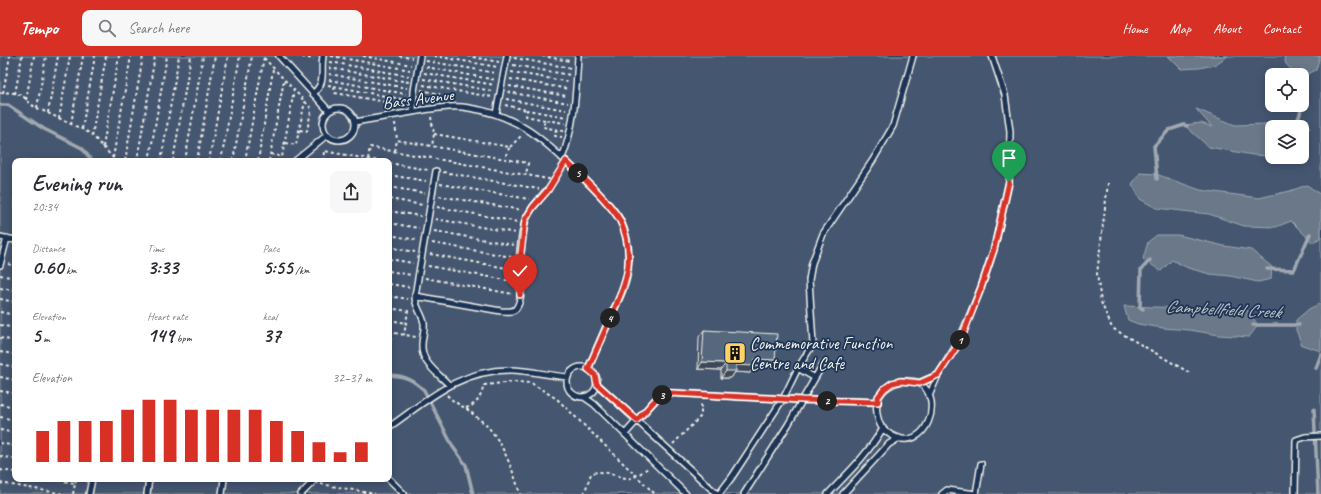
<!DOCTYPE html>
<meta charset="utf-8">
<style>
:root{--surface:#fff;--page:#f7f7f7;--text:#2b2b33;--muted:#7c7c81;--accent:#d93025}
body{margin:0;font-family:Caveat,sans-serif;background:var(--page);color:var(--text);height:100vh;display:flex;flex-direction:column;font-size:15px;white-space:nowrap}
*{box-sizing:border-box;margin:0}
p{font-size:13px;color:var(--muted)}
.icon{flex:none;width:22px;height:22px;fill:none;stroke:currentColor;stroke-width:2;stroke-linecap:round;stroke-linejoin:round}
.map{position:relative;flex:1;overflow:hidden}
.sheet{position:absolute;left:12px;top:102px;width:380px;height:324px;display:flex;flex-direction:column;background:var(--surface);border-radius:8px;box-shadow:0 2px 10px #0003}
.sheet>*{flex:none}
.tools{position:absolute;left:1265px;top:12px;display:grid;gap:8px}
.tools a{display:grid;place-items:center;width:44px;height:44px;border-radius:8px;background:var(--surface);box-shadow:0 2px 10px #0003;font-size:20px}
.pin{position:absolute;display:grid;place-items:center;width:34px;height:34px;color:#fff;margin:-41px -17px;border-radius:50% 50% 50% 0;rotate:-45deg;box-shadow:0 0 4px #0007}
.pin .icon{rotate:45deg}
.km{position:absolute;width:20px;height:20px;margin:-10px;border-radius:50%;background:#222;color:#fff;font-size:11px;line-height:20px;text-align:center}
.round{display:grid;place-items:center;flex:none;width:42px;height:42px;border-radius:8px;background:var(--page)}
.summary{display:flex;align-items:center;justify-content:space-between;height:68px;padding:0 20px}
h1{font-size:22px;font-weight:600;line-height:30px}
.figures{display:grid;grid-template-columns:repeat(3,1fr);gap:6px;height:68px;padding:4px 20px}
.figures div{display:grid;align-content:center}
.figures b{font-size:20px;font-weight:600}
.figures small{font-size:11px;font-weight:400}
.figures p{font-size:11px}
.chart{height:112px;padding:8px 20px}
.chart p{display:flex;justify-content:space-between}
.chart svg{width:100%;height:72px;margin-top:4px;stroke:var(--accent);stroke-width:6}
header{display:flex;align-items:center;gap:24px;box-sizing:border-box;height:56px;padding:0 20px;background:var(--accent);color:#fff}
header strong{font-size:19px}
nav{display:flex;gap:22px;margin-inline-start:auto;font-size:14px}
.search{width:280px;height:36px;background:var(--page);display:flex;align-items:center;gap:10px;box-sizing:border-box;padding:0 14px;border-radius:8px;color:var(--muted);font-size:15px}
.map>svg:first-child{display:block}
.green{fill:#445771;stroke:#9ca4ac;fill-rule:evenodd}
.water{fill:#6a788a;stroke:#a1a8b0}
.lines{fill:none;stroke-linecap:round;stroke-linejoin:round}
.stream{stroke:#a1a8b0;stroke-width:3.5}
.service-casing{stroke:#f4f1e8;stroke-width:8}
.path{stroke:#f4f1e8;stroke-width:2;stroke-dasharray:3 3;stroke-linecap:butt}
.service{stroke:#1d3557;stroke-width:5}
.wall{fill:#4a596c;stroke:#f4f1e8}
.shaded-wall{fill:#3c4858;stroke:#f4f1e8}
.building{fill:#56677d;stroke:#f4f1e8}
.route-casing{stroke:#fff;stroke-width:8}
.route{stroke:#d93025;stroke-width:5}
.labels{text-anchor:middle;dominant-baseline:central;stroke-width:3.5;stroke-linejoin:round;paint-order:stroke}
.street-label{font-size:17px;fill:#f4f1e8;stroke:#1d3557}
.poi-label{font-size:17px;fill:#f4f1e8;stroke:#1d3557;text-anchor:start}
.water-label{font-size:18px;font-style:italic;fill:#bdc1c2;stroke:#1d3557}
</style>
<header>
<strong>Tempo</strong>
<div class="search"><svg class="icon" aria-label="search" viewBox="0 0 24 24"><circle cx="10" cy="10" r="6"/><path d="M15 15l6 6"/></svg>Search here</div>
<nav><a>Home</a><a>Map</a><a>About</a><a>Contact</a></nav>
</header>
<div class="map">
<svg width="1321" height="438" viewBox="0 0 1321 438">
<rect width="100%" height="100%" fill="#2a4060"/>
<filter id="ink" filterUnits="userSpaceOnUse"><feTurbulence type="fractalNoise" baseFrequency=".025" numOctaves="2"/><feDisplacementMap in="SourceGraphic" scale="8" xChannelSelector="R" yChannelSelector="G"/><feConvolveMatrix kernelMatrix="1 2 1 2 8 2 1 2 1" color-interpolation-filters="sRGB"/></filter>
<g filter="url(#ink)">
<!-- green -->
<path class="green" d="M0,0H1321V438H0ZM1272,19H1302V49H1272ZM1272,71H1302V101H1272ZM15,105H389V423H15Z"/>
<!-- water -->
<path class="water" d="M1168,0H1228L1214,9L1199,12L1181,13Z
M1284,0H1320L1316,14L1302,21V19H1296L1286,8Z
M1196,53L1235,69L1296,67L1310,71L1302,85V71H1272V100L1253,99L1209,91L1184,69L1201,67L1212,71Z
M1140,117L1156,118L1200,134L1259,142L1290,135L1307,129L1321,139V181L1313,187L1291,165L1276,171L1244,170L1209,158L1156,152L1140,143L1132,128Z
M1157,179H1178L1224,190L1251,194L1272,211L1271,223L1258,226L1230,220L1210,218L1188,212L1172,204L1161,215L1143,203L1148,186Z
M1321,247V295L1302,289L1296,274V264L1309,253Z
M1124,250L1214,253L1230,252L1247,254L1258,269L1249,281L1219,279L1190,274L1163,272L1138,268L1128,264Z"/>
<g class="lines">
<!-- stream -->
<path class="stream" d="M0,49H8L44,73L82,92L92,105
M1292,71C1299,64 1301,58 1301,49
M1157,123L1154,90L1169,74L1184,69L1187,70
M1267,213L1294,214L1310,178
M1143,253L1140,251L1141,214L1150,204
M1253,269H1299
M1316,312L1321,299
M389,319C405,320 412,323 424,334L453,391L466,409L473,438
M1314,353L1318,438"/>
<!-- service casing -->
<g class="service-casing">
<path id="service" d="M279,0L329,55
M313,38C327,25 320,17 323,0
M323 68a16 16 0 1 1 32 0a16 16 0 1 1-32 0Z
M413,56L414,35L420,0
M496,58L507,0
M355,66C378,62 401,58 424,54C439,52 454,49 469,52C518,59 544,84 578,117C592,131 608,145 619,162C627,176 630,196 628,212C627,228 619,243 612,257C604,276 596,294 588,313
M562,102C575,69 576,35 578,0
M295,105L327,79
M436,115L415,240C415,251 422,257 424,267C425,274 422,282 422,289C421,307 438,317 449,329
M0,181L15,184
M0,209L7,182
M415,240L501,255C507,255 514,257 517,251C523,241 520,228 519,217C519,203 521,171 528,159C532,151 539,144 545,136
M567 326a15 15 0 1 1 30 0a15 15 0 1 1-30 0Z
M798,312L815,322
M901,325C907,325 914,324 919,327C945,341 927,399 891,379C886,376 881,372 879,366C872,345 880,331 901,325Z
M919,327L938,319
M597,328L717,438
M929,340L938,319L959,285L981,232L994,193L1009,126L1010,75L1005,39L992,0
M584,341L594,348L686,438
M389,371C428,344 460,313 511,314C530,314 549,320 568,321
M625,378L657,342L661,339L671,337L802,344L878,346
M389,423L404,438
M89,438L92,423
M147,438L149,423
M222,438L224,423
M301,438L316,423
M719,438L732,421L783,343L798,312L813,288L809,224L812,207L823,178L873,104L893,70L913,0
M744,438L788,369L823,308
M828,438C848,417 868,398 883,372
M843,438L889,388L899,382
M942,438L947,434L976,438
M976,438L981,408
M1295,438L1296,384L1305,381L1321,380"/>
</g>
<!-- path -->
<path class="path" d="M296,0L314,3
M331,0L410,14
M363,0L411,9
M399,0L412,2
M434,0L498,11
M467,0L499,6
M542,0L570,5
M264,2L310,51L311,55L307,75L299,74
M514,2L571,12
M426,5L496,17
M330,6L409,20
M513,9L570,19
M426,11L496,24
M329,12L409,26
M511,16L570,26
M424,17L495,29
M329,18L407,32
M423,23L493,35
M510,23L569,33
M329,24L406,38
M328,29L406,44
M423,29L492,41
M509,30L567,40
M334,31L335,37L397,48
M421,34L440,38
M508,36L568,47
M0,37C8,36 18,36 25,42C28,45 30,48 35,51L84,74L91,78L116,105
M3,37L10,0
M15,38L22,0
M422,41L437,43
M506,43L566,54
M26,44L34,0
M505,49L527,54
M37,52L46,0
M48,57L58,0
M431,61L434,78L432,90
M59,63L70,0
M545,64L526,60L527,54L566,61
M395,67L397,84
M71,68L83,0
M82,73L95,0
M556,73L555,80L562,81
M564,75L543,71L545,64L565,67
M434,78L510,91L507,96L505,103
M92,80L106,0
M285,87L296,89L305,45
M103,91L119,0
M510,91L522,79
M395,95L397,84L528,107L526,119
M271,98L282,101L294,34
M113,102L131,0
M368,103L370,91L554,124
M125,105L143,0
M137,105L155,0
M149,105L167,0
M161,105L179,0
M173,105L191,0
M185,105L203,0
M197,105L215,0
M209,105L228,0
M221,105L240,0
M233,105L252,0
M245,105L264,1
M258,105L273,14
M269,105L284,24
M323,105L324,95L379,105
M389,107L428,114
M443,116L539,133
M389,119L426,125
M1108,127L1097,218L1101,246L1112,272L1190,317
M440,128L529,143
M389,131L425,137
M549,131L562,111
M439,140L522,154
M389,143L423,149
M437,151L518,166
M389,155L421,160
M435,163L516,177
M389,167L419,172
M434,175L514,189
M389,179L417,184
M432,187L512,201
M389,191L415,196
M430,198L512,213
M389,203L413,207
M8,208L15,210
M428,210L512,225
M389,215L411,219
M0,219L15,222
M425,222L513,238
M389,228L409,231
M0,232L15,234
M389,240L408,243
M0,243L15,246
M389,252L408,255L404,279
M0,256L15,259
M389,264L406,267
M0,269L15,272
M389,276L416,281
M0,282L15,285
M389,289H390L392,277
M0,296L15,298
M0,308L15,311
M0,321L15,324
M484,329L515,326L531,327L557,343L655,438
M0,335L15,337
M447,339C455,348 466,351 474,359C479,363 484,367 488,371C503,387 514,417 520,438
M0,348L15,351
M466,352C478,348 481,340 484,329
M0,361L15,364
M0,374L15,377
M0,387L15,390
M673,388L701,360V346
M0,400L15,403
M0,414L15,416
M53,423L75,427
M0,427L64,438
M321,428L375,438
M73,438L76,423
M584,438L591,418L593,417C608,413 621,424 631,422C637,421 643,415 648,412"/>
<!-- service -->
<use href="#service" class="service"/>
</g>
<!-- wall -->
<path class="wall" d="M704,274L770,311L754,310L750,317L735,316L731,322H721V314L698,313L699,281Z"/>
<!-- shaded-wall -->
<path class="shaded-wall" d="M755,303L775,304L770,311L754,310L750,317L735,316L731,322H721L726,315L736,309Z
M702,306L726,307L721,314L698,313Z"/>
<!-- building -->
<path class="building" d="M704,274L777,278L775,304L755,303L754,310L736,309V315H726V307L702,306Z"/>
</g>
<g class="lines" filter="url(#ink)">
<!-- route casing -->
<g class="route-casing">
<path id="route" d="M520,239V205L525,164L533,151L548,134L566,105C584,123 604,140 618,161C622,167 624,174 626,181C634,213 622,236 609,265C602,281 595,297 588,313L595,319L597,328L637,364L657,342L661,339L671,337L802,344L878,346V341L884,333L892,327L901,325L920,327L938,319L960,286L981,232L994,193L1009,126"/>
</g>
<!-- route -->
<use href="#route" class="route"/>
</g>
<!-- icons -->
<defs>
<g id="building-square" transform="scale(1.15)"><rect x="-9" y="-9" width="18" height="18" rx="4" fill="#ffd166" stroke="#1d3557"/><path d="M-4-6H4V6H1V3H-1V6H-4ZM-2.5-4.3h1.7v1.8h-1.7ZM.8-4.3h1.7v1.8H.8ZM-2.5-1h1.7V.8h-1.7ZM.8-1h1.7V.8H.8Z" fill="#111"/></g>
</defs>
<g fill-rule="evenodd">
<use href="#building-square" x="735" y="297"/>
</g>
<g class="labels">
<!-- street labels -->
<g class="street-label">
<text transform="translate(418 43) rotate(-7)">Bass Avenue</text>
</g>
<!-- poi labels -->
<g class="poi-label">
<text x="750" y="287">Commemorative Function<tspan x="750" dy="20">Centre and Cafe</tspan></text>
</g>
<!-- water labels -->
<g class="water-label">
<text transform="translate(1223 253) rotate(3)">Campbellfield Creek</text>
</g>
</g>
</svg>
<div class="tools">
<a><svg class="icon" aria-label="locate" viewBox="0 0 24 24"><circle cx="12" cy="12" r="6"/><path d="M12 2v4M12 18v4M2 12h4M18 12h4"/></svg></a>
<a><svg class="icon" aria-label="layers" viewBox="0 0 24 24"><path d="M12 4l9 5-9 5-9-5zM3 14l9 5 9-5"/></svg></a>
</div>
<div class="pin" style="left:1009px;top:126px;background:#1e9e55"><svg class="icon" aria-label="arrive" viewBox="0 0 24 24"><path d="M6 21V4h12l-3 4 3 4H6"/></svg></div>
<div class="pin" style="left:520px;top:239px;background:#d93025"><svg class="icon" aria-label="check" viewBox="0 0 24 24"><path d="M5 12l5 5 9-10"/></svg></div>
<b class="km" style="left:960px;top:284px">1</b>
<b class="km" style="left:827px;top:345px">2</b>
<b class="km" style="left:662px;top:339px">3</b>
<b class="km" style="left:610px;top:262px">4</b>
<b class="km" style="left:578px;top:117px">5</b>
<section class="sheet">
<div class="summary"><div><h1>Evening run</h1><p>20:34</p></div><a class="round"><svg class="icon" aria-label="share" viewBox="0 0 24 24"><path d="M12 15V3M7 8l5-5 5 5M5 13v7h14v-7"/></svg></a></div>
<div class="figures">
<div><p>Distance</p><b>0.60<small> km</small></b></div>
<div><p>Time</p><b>3:33</b></div>
<div><p>Pace</p><b>5:55<small> /km</small></b></div>
</div>
<div class="figures">
<div><p>Elevation</p><b>5<small> m</small></b></div>
<div><p>Heart rate</p><b>149<small> bpm</small></b></div>
<div><p>kcal</p><b>37</b></div>
</div>
<div class="chart"><p><span>Elevation</span>32–37 m</p>
<svg viewBox="0 0 160 44" preserveAspectRatio="none"><path d="M5 44V25M15 44V19M25 44V19M35 44V19M45 44V12M55 44V6M65 44V6M75 44V12M85 44V12M95 44V12M105 44V12M115 44V19M125 44V25M135 44V32M145 44V38M155 44V32"/></svg>
</div>
</section>
</div>
